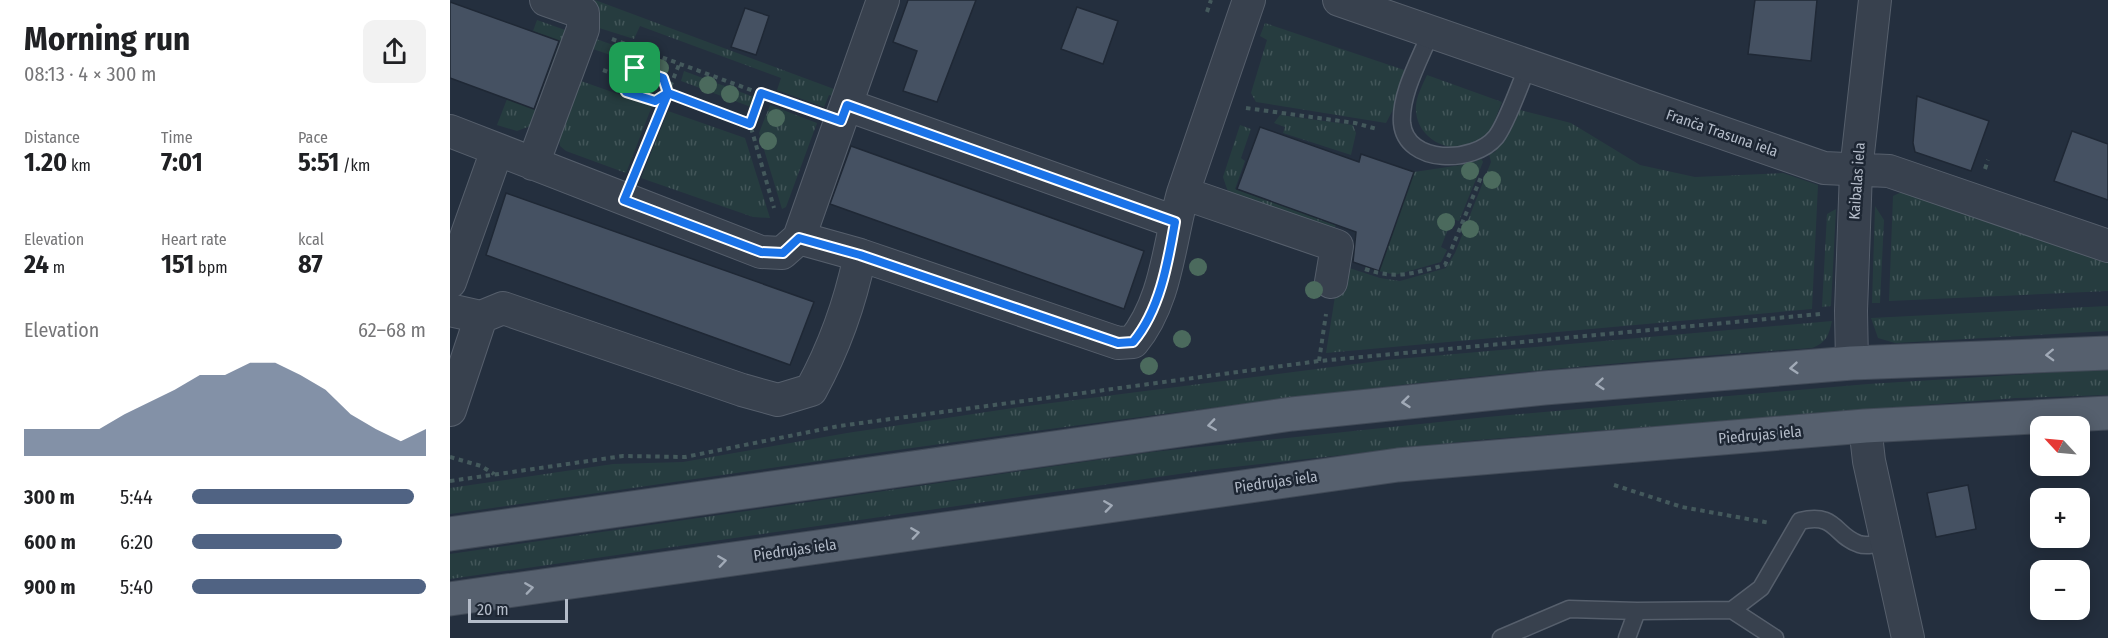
<!DOCTYPE html>
<meta charset="utf-8">
<style>
:root{--surface:#fff;--page:#f2f2f2;--text:#202124;--muted:#757577;--accent:#506383}
body{margin:0;font-family:"Fira Sans Condensed",sans-serif;background:var(--page);color:var(--text);height:100vh;display:flex;flex-direction:column;font-size:22px;white-space:nowrap}
*{box-sizing:border-box;margin:0}
p{font-size:20px;color:var(--muted)}
.icon{flex:none;width:33px;height:33px;fill:none;stroke:currentColor;stroke-width:2;stroke-linecap:round;stroke-linejoin:round}
.map{position:relative;flex:1;overflow:hidden}
.panel{display:flex;flex-direction:column;background:var(--surface);width:450px}
.panel>*{flex:none}
.needle{width:39px;rotate:296deg}
.tools{position:absolute;left:1580px;top:416px;display:grid;gap:12px}
.tools a{display:grid;place-items:center;width:60px;height:60px;border-radius:12px;background:var(--surface);box-shadow:0 3px 15px #0003;font-size:30px}
.scale{position:absolute;left:18px;bottom:15px;width:100px;box-sizing:border-box;padding-left:6px;border:3px solid #b4bcc9;border-top:0;font-size:16px;line-height:21px;white-space:nowrap;color:#b4bcc9;-webkit-text-stroke:4px #1d2633;paint-order:stroke}
.pin{position:absolute;display:grid;place-items:center;width:51px;height:51px;color:#fff;margin:-26px;border-radius:12px;box-shadow:0 3px 9px #0006}
.round{display:grid;place-items:center;flex:none;width:63px;height:63px;border-radius:12px;background:var(--page)}
.headline{display:flex;align-items:center;justify-content:space-between;height:102px;padding:0 24px}
h1{font-size:33px;font-weight:700;line-height:45px}
.figures{display:grid;grid-template-columns:repeat(3,1fr);gap:9px;height:102px;padding:6px 24px}
.figures div{display:grid;align-content:center}
.figures b{font-size:26px;font-weight:700}
.figures small{font-size:16px;font-weight:400}
.figures p{font-size:16px}
.chart{height:168px;padding:12px 24px}
.chart p{display:flex;justify-content:space-between}
.chart svg{width:100%;height:108px;margin-top:6px;fill:var(--accent);opacity:.7}
ul{padding:0 24px;list-style:none;font-size:20px}
li{display:grid;grid-template-columns:96px 72px 1fr;align-items:center;height:45px}
li i{height:15px;border-radius:8px;background:var(--accent)}
main{display:flex;flex:1;min-height:0}
.map>svg:first-child{display:block}
.grass{fill:url(#grass-tufts)}
.building{fill:#455162;stroke:#1f2835;stroke-width:1.5}
.lines{fill:none;stroke-linecap:round;stroke-linejoin:round}
.lane-casing{stroke:#565f6c;stroke-width:19}
.street-casing{stroke:#565f6c;stroke-width:34}
.primary-casing{stroke:#414a57;stroke-width:35}
.path{stroke:#44595c;stroke-width:4;stroke-dasharray:4.5 4.5;stroke-linecap:butt}
.lane{stroke:#38414e;stroke-width:16}
.street{stroke:#38414e;stroke-width:32}
.primary{stroke:#56606e;stroke-width:33}
.tree{fill:#4b6a5d}
.oneway{stroke:#a1aab7}
.route-casing{stroke:#fff;stroke-width:12}
.route{stroke:#1a73e8;stroke-width:8}
.labels{text-anchor:middle;dominant-baseline:central;stroke-width:5;stroke-linejoin:round;paint-order:stroke}
.street-label{font-size:15px;fill:#b4bcc9;stroke:#1d2633}
</style>
<main>
<section class="panel">
<div class="headline"><div><h1>Morning run</h1><p>08:13 · 4 × 300 m</p></div><a class="round"><svg class="icon" aria-label="share" viewBox="0 0 24 24"><path d="M12 15V3M7 8l5-5 5 5M5 13v7h14v-7"/></svg></a></div>
<div class="figures">
<div><p>Distance</p><b>1.20<small> km</small></b></div>
<div><p>Time</p><b>7:01</b></div>
<div><p>Pace</p><b>5:51<small> /km</small></b></div>
</div>
<div class="figures">
<div><p>Elevation</p><b>24<small> m</small></b></div>
<div><p>Heart rate</p><b>151<small> bpm</small></b></div>
<div><p>kcal</p><b>87</b></div>
</div>
<div class="chart"><p><span>Elevation</span>62–68 m</p>
<svg viewBox="0 0 160 44" preserveAspectRatio="none"><path d="M0 44V33L10 33L20 33L30 33L40 27L50 22L60 17L70 11L80 11L90 6L100 6L110 11L120 17L130 27L140 33L150 38L160 33V44z"/></svg>
</div>
<ul>
<li><b>300 m</b>5:44<i style="width:95%"></i></li>
<li><b>600 m</b>6:20<i style="width:64%"></i></li>
<li><b>900 m</b>5:40<i style="width:100%"></i></li>
</ul>
</section>
<div class="map">
<svg width="1658" height="638" viewBox="0 0 1658 638">
<defs>
<pattern id="grass-tufts" width="24" height="20" patternUnits="userSpaceOnUse" patternTransform="scale(1.5)"><rect width="24" height="20" fill="#263c3f"/><path d="M3 7l-1-3M5 7V3M7 7l1-3M15 17l-1-3M17 17v-4M19 17l1-3" fill="none" stroke="#435659"/></pattern>
</defs>
<rect width="100%" height="100%" fill="#242f3e"/>
<!-- grass -->
<path class="grass" d="M145,0L384,89L416,0H424L389,98L379,95L374,107L327,90L331,78L190,26L184,39L146,27L143,7Z
M87,20L118,31L83,125L67,131L47,125L57,99L86,109L110,41L83,31Z
M815,23L957,71L947,102L936,123L806,102L801,93L817,40L810,36Z
M146,39L218,64L215,74L143,49Z
M234,71L304,97L301,107L231,81Z
M977,75L1052,102C1047,113 1043,130 1033,139C1006,160 963,140 966,105C967,95 973,84 977,75Z
M131,81L202,106L176,173L116,151L110,146L109,139Z
M320,105L367,123L336,207L332,209L309,133Z
M1066,109L1121,123L1190,165L1245,177L1333,173L1368,185L1362,309L876,353L890,265L930,278L950,281L996,268L1005,253L1041,162L1039,154L1045,152Z
M218,111L295,138L320,218L303,217L191,178Z
M830,115L903,125L906,133L901,155L833,133L835,127L824,123Z
M790,125L801,129L791,158L795,161L785,189L886,225L883,231L787,202L777,189L773,177Z
M1031,158L1033,162L1009,221L1002,219L991,247L997,250L991,262L945,275L929,271L964,172L1011,165Z
M1458,189L1658,259V291L1439,301L1443,196Z
M1425,206L1434,220L1430,303H1422Z
M1386,209L1381,306L1372,307L1377,214Z
M1658,306V331L1445,343L1428,338L1421,318Z
M1382,321C1379,335 1376,343 1362,348C905,378 453,450 0,514V488L163,464L233,462L397,433L563,408L936,360Z
M1658,369V395L1566,398L1028,440L757,470L0,579V554L702,452L1037,417L1418,384Z"/>
<!-- building -->
<path class="building" d="M458,0H526L487,102L453,91L467,51L443,42Z
M1305,0H1367L1361,61L1298,54Z
M0,2L109,41L84,109L0,78Z
M627,7L668,21L653,64L611,49Z
M295,8L319,16L306,55L281,47Z
M1467,96L1539,121L1521,171L1465,152L1463,143Z
M810,127L909,162L911,154L964,172L929,271L903,262L906,232L787,189Z
M1622,131L1658,144V200L1604,181Z
M401,146L694,251L674,309L380,204Z
M56,193L364,302L340,365L36,255Z
M1518,485L1526,529L1486,537L1477,493Z"/>
<g class="lines">
<!-- lane casing -->
<g class="lane-casing">
<path id="lane" d="M981,32C970,59 950,94 952,123C956,165 1024,164 1046,137C1057,123 1070,84 1078,66
M1282,610L1325,638
M1051,638L1119,609L1187,611
M1177,638L1187,611L1282,610L1311,588L1350,521C1387,512 1384,536 1409,544C1417,547 1429,543 1438,542"/>
</g>
<!-- street casing -->
<g class="street-casing">
<path id="street" d="M889,0L1374,168L1439,171L1658,246
M397,105L725,222
M0,131L311,252L332,253L349,238L410,255L668,343L683,342C717,301 719,242 733,193L799,0
M83,164L133,29V13L96,0
M733,193L887,246L881,282
M349,238L433,0
M0,282L47,150
M0,310L31,317L53,308L292,390L328,400L361,390C385,346 400,304 410,255
M1402,363L1401,311L1406,171L1425,0
M0,410L31,317
M1415,426L1419,461L1458,638"/>
</g>
<!-- primary casing -->
<g class="primary-casing">
<path id="primary" d="M0,534L842,414L1094,388L1402,363L1658,353
M0,599L948,465L1415,426L1658,413"/>
</g>
<!-- path -->
<path class="path" d="M757,12L761,0
M162,39L361,112
M153,70L167,75L176,91L205,101L218,93L300,124L324,208
M167,75L185,68L213,78L217,93
M796,108L905,123L927,129
M300,124L311,93
M1535,169L1538,160
M187,170L230,62
M915,269C947,280 963,273 995,265L1031,177
M869,361L876,314
M0,457L31,466L44,474
M0,481L173,456L235,457L389,426L869,361L1370,314
M1164,485L1232,507L1320,523"/>
<!-- lane -->
<use href="#lane" class="lane"/>
<!-- street -->
<use href="#street" class="street"/>
<!-- primary -->
<use href="#primary" class="primary"/>
</g>
<!-- trees -->
<g class="tree">
<circle cx="210" cy="68" r="9"/>
<circle cx="258" cy="85" r="9"/>
<circle cx="280" cy="94" r="9"/>
<circle cx="326" cy="118" r="9"/>
<circle cx="318" cy="141" r="9"/>
<circle cx="1020" cy="171" r="9"/>
<circle cx="1042" cy="180" r="9"/>
<circle cx="996" cy="222" r="9"/>
<circle cx="1020" cy="229" r="9"/>
<circle cx="748" cy="267" r="9"/>
<circle cx="864" cy="290" r="9"/>
<circle cx="732" cy="339" r="9"/>
<circle cx="699" cy="366" r="9"/>
</g>
<!-- one-way arrows -->
<defs><path id="oneway-chevron" d="M-2-3.5L2.5 0L-2 3.5" fill="none" stroke-width="1.6" stroke-linecap="round" stroke-linejoin="round" transform="scale(1.5)"/></defs>
<g class="oneway">
<use href="#oneway-chevron" transform="translate(1600 355) rotate(178)"/>
<use href="#oneway-chevron" transform="translate(1344 368) rotate(175)"/>
<use href="#oneway-chevron" transform="translate(1150 384) rotate(175)"/>
<use href="#oneway-chevron" transform="translate(956 402) rotate(174)"/>
<use href="#oneway-chevron" transform="translate(762 425) rotate(172)"/>
<use href="#oneway-chevron" transform="translate(658 506) rotate(-8)"/>
<use href="#oneway-chevron" transform="translate(465 533) rotate(-8)"/>
<use href="#oneway-chevron" transform="translate(272 561) rotate(-8)"/>
<use href="#oneway-chevron" transform="translate(79 588) rotate(-8)"/>
</g>
<g class="lines">
<!-- route casing -->
<g class="route-casing">
<path id="route" d="M185,68L213,78L218,93L174,200L311,252L333,253L349,238L410,255L668,343L683,342C710,310 718,262 725,222L397,105L391,121L311,93L300,124L218,93L205,101L176,92L167,75L185,68"/>
</g>
<!-- route -->
<use href="#route" class="route"/>
</g>
<g class="labels">
<!-- street labels -->
<g class="street-label">
<text transform="translate(1272 133) rotate(19)">Franča Trasuna iela</text>
<text transform="translate(1407 181) rotate(-86)">Kaibalas iela</text>
<text transform="translate(1310 435) rotate(-5)">Piedrujas iela</text>
<text transform="translate(826 482) rotate(-8)">Piedrujas iela</text>
<text transform="translate(345 550) rotate(-8)">Piedrujas iela</text>
</g>
</g>
</svg>
<div class="tools">
<a><svg class="needle" viewBox="-14 -14 28 28"><path d="M0-13l5 13h-10z" fill="#e53935"/><path d="M0 13l5-13h-10z" fill="#757577"/></svg></a>
<a>+</a>
<a>−</a>
</div>
<div class="scale">20 m</div>
<div class="pin" style="left:185px;top:68px;background:#1e9e55"><svg class="icon" aria-label="arrive" viewBox="0 0 24 24"><path d="M6 21V4h12l-3 4 3 4H6"/></svg></div>
</div>
</main>
